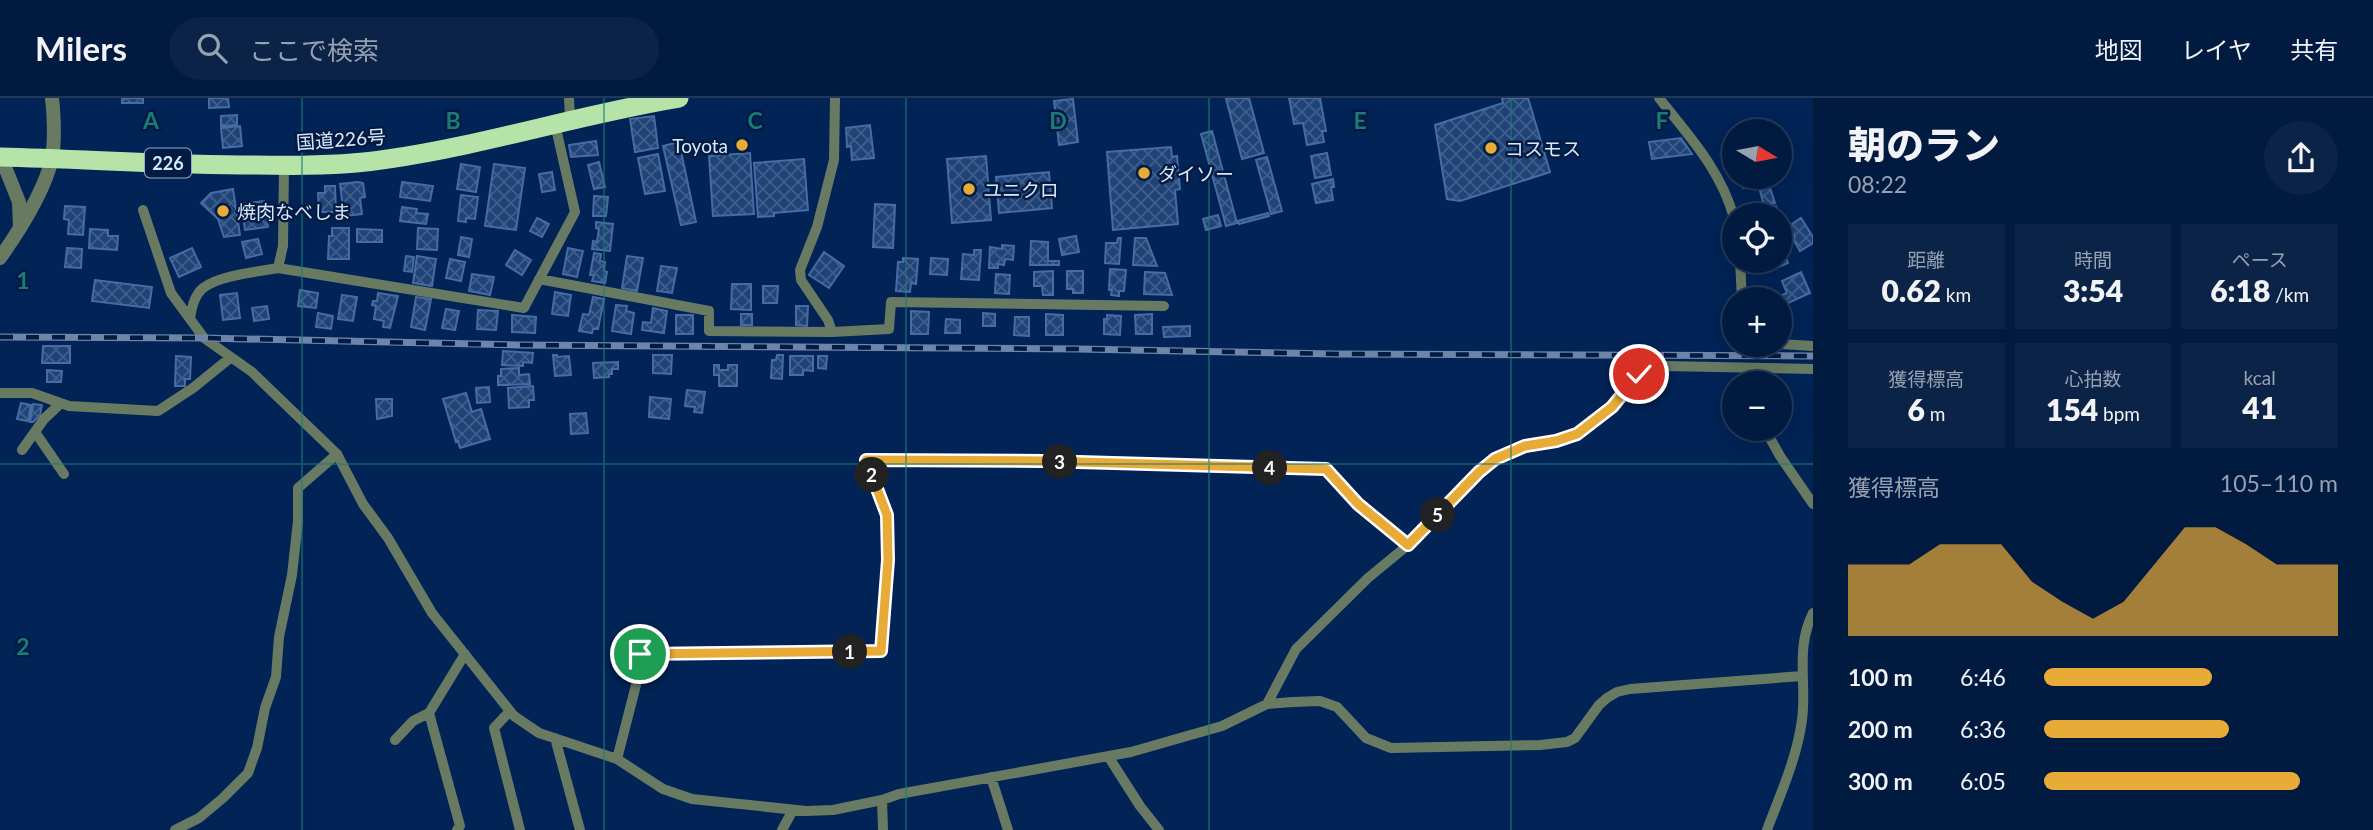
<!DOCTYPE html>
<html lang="ja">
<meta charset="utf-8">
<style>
:root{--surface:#011a40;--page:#0b2347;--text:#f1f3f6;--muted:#96a1b1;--line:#233859;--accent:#e9ab38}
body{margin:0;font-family:Lato,"Noto Sans JP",sans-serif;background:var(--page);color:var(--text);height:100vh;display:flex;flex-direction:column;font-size:26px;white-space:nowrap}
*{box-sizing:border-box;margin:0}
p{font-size:23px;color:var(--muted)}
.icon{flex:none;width:38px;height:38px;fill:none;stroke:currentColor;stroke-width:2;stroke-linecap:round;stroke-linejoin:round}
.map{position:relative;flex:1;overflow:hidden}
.panel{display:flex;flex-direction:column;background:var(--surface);width:560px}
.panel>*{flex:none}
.needle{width:46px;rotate:100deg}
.tools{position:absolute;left:1722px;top:21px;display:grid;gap:14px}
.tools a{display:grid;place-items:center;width:70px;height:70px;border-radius:50%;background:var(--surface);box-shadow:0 7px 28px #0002,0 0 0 2px var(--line);font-size:35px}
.pin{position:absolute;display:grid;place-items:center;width:60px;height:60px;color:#fff;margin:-30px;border:4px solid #fff;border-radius:50%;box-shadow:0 2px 7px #0007}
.km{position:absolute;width:35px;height:35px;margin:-18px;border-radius:50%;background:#222;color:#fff;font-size:19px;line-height:35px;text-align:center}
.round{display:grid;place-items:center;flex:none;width:74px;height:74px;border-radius:37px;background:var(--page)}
.summary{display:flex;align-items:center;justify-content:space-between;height:119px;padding:0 35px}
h1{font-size:38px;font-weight:800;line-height:52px}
.metrics{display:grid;grid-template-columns:repeat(3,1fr);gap:10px;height:119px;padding:7px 35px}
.metrics div{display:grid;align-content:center;border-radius:0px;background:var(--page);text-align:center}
.metrics b{font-size:30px;font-weight:800}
.metrics small{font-size:19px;font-weight:400}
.metrics p{font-size:19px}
.chart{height:196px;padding:14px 35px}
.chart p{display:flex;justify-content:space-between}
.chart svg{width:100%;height:126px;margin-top:7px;fill:var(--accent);opacity:.7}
ul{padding:0 35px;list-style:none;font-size:23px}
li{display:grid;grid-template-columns:112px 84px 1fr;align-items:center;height:52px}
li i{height:18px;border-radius:9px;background:var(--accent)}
header{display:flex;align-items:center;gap:42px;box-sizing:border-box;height:98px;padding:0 35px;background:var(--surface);border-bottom:2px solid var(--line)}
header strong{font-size:33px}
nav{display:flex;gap:38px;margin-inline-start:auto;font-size:24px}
.search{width:490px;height:63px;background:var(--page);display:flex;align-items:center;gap:18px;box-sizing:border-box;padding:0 24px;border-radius:38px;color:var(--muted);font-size:26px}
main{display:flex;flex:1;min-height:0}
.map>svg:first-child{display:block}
.building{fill:url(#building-cross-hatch);stroke:#466ba5;stroke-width:2}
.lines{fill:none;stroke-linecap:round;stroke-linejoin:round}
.minor{stroke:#687b62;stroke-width:10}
.tertiary{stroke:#687b62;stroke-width:14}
.trunk{stroke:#b6e3a8;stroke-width:19}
.rail-casing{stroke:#6e85a9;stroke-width:7}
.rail{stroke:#021b42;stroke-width:4.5;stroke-dasharray:13;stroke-linecap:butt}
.route-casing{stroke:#fff;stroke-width:14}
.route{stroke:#e9ab38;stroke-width:9}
.grid{fill:none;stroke:#197c75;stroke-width:2;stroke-opacity:0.55}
.poi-dot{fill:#e9ab38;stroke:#021b42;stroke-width:2.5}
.labels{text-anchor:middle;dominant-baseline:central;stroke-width:5;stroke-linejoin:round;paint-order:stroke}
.shield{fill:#021b42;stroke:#99aac4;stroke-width:2}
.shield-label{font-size:18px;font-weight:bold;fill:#dae7fb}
.street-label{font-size:19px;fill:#dae7fb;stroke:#021b42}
.poi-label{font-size:19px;fill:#dae7fb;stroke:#021b42;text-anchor:start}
.grid-label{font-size:23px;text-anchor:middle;font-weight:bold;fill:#197c75;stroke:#021b42;stroke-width:5;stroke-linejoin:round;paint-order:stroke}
</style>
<header>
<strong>Milers</strong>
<div class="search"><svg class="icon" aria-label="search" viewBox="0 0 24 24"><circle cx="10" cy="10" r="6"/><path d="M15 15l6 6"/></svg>ここで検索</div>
<nav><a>地図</a><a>レイヤ</a><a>共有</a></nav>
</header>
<main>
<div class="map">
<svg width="1813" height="732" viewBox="0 0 1813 732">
<defs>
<pattern id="building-cross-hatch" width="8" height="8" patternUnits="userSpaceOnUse" patternTransform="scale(1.75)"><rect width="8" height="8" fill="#204377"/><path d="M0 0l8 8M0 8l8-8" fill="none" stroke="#405e8b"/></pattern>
</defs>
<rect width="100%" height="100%" fill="#012356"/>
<!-- building -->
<path class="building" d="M122,0H143V5H122Z
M209,0H228L229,9L209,10Z
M1229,0H1249L1264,55L1242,61L1226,1Z
M1289,0H1320L1326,33H1322L1324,44L1307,47L1303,25L1294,26Z
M1502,0H1528L1550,74L1460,103L1447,101L1435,27L1503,5Z
M1073,1L1078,44L1059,47L1054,3Z
M237,17V27L221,28V18Z
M654,18L658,50L635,54L630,21Z
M870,27L874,60L852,62L851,48L847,49L846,30Z
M240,28L242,48L223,50L221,30Z
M1212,33L1237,125L1226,128L1201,36Z
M1681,40L1692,56L1652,61L1649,44Z
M596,43L598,57L571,59L569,47Z
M679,44L696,124L681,127L663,48Z
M1171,49L1172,59L1177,58L1180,91L1175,92L1178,126L1113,132L1107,54Z
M750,55L754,116L713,118L709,58Z
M1327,55L1331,77L1315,80L1311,58Z
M658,56L665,93L645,96L638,60Z
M986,58L991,122L952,125L947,61Z
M1267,59L1282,113L1271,116L1256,62Z
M804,61L808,112L774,115V118L758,119L754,65Z
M599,64L605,89L594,91L588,67Z
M461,66L480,69L476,94L457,91Z
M494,66L525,70L516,132L485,128Z
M552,74L555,92L542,94L539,76Z
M1049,74L1052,110L999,115L996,79Z
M1739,79H1767L1770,85L1759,89L1758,85L1743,90Z
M1333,81L1334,89H1331L1333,102L1316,105L1312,86Z
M358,84L363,85L365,99L360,100L362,116L344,118L340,86Z
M402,84L433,88L430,103L400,99Z
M325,88H335L336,114H319L318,95H325Z
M1770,90L1775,105L1764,108L1760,93Z
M233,91L240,137L224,139L218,121L201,105L211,95Z
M461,97L478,99L475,121L466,120V124L458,123Z
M594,98L608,99L606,118H593Z
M264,103L268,129L245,132L241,106Z
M875,106L895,107L893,150L873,149Z
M65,108L85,109L83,137L68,136L69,122L64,121Z
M1776,108L1779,116L1765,117L1763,113Z
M402,109L417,111L416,115L428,116L426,126L400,123Z
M1268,115L1269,118L1239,126L1238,123Z
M1218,117L1221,128L1206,132L1203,121Z
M537,120L549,126L542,139L530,133Z
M1801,120L1813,139V145L1800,153L1793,141L1795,139L1789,128Z
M596,124L613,126L610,153L592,151L593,143L597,144L599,131L596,130Z
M332,130H349V161H328L329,138H332Z
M418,130L438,131L437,152L417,151Z
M90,131L108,132V138H118L117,152L89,150Z
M357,131L382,132V144H357Z
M1076,138L1079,154L1062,157L1059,141Z
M461,139L472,141L469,159L458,157Z
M1118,140H1121L1119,166L1105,165L1106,145H1117Z
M1135,140H1146L1157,168L1133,167Z
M258,141L262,156L246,160L242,144Z
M1031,143L1048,144V163H1059V167H1030Z
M1780,146L1788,165L1771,172L1767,163H1780Z
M1002,147L1014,148L1013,162L1005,161L1004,167L998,166V170H989L990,149L1002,151Z
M67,150L82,151L81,170L65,169Z
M192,150L201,169L179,179L170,160Z
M568,150L583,153L577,179L563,176Z
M515,152L531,162L522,177L506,167Z
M974,152H981L979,182L961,181L963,156L974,157Z
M824,154L844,168L829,190L809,177Z
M594,155L601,156L600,163L605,164L604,173L607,174L605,185L592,183L594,177H590Z
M406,158L414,159L412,174L404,173Z
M417,158L436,161L432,188L413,185Z
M627,158L643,160L637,193L622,190Z
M903,160L918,161L916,186L911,185L910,194L896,193L898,164H903Z
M931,160L948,161L947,177L930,176Z
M450,161L465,164L461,183L446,180Z
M661,168L677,170L672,195L657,193Z
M1110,171L1126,172L1124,193H1119V198L1111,197L1112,192H1109Z
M1053,173V197H1043L1042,188H1034V174Z
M1067,173H1083V195H1073V191H1067Z
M1145,174L1165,175L1172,197L1144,196Z
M1801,174L1810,195L1786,206L1782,197L1787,195L1782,183Z
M472,176L494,179L490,197L469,193Z
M996,176L1010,177L1009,196L995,195Z
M95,182L152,189L149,210L92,203Z
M732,186H751V212L731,211Z
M763,188H778L777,205H763Z
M300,192L318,195L316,210L298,208Z
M555,194L571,197L568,218L552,216Z
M237,195L240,220L223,222L220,197Z
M378,195L398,198L390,230L383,229L384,223L374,221L376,208L372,207L373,203H377Z
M342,197L357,199L353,223L338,221Z
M416,199L431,201L425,232L411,229Z
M593,199L604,201L598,231H593L592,235L579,233L583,216L589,217Z
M616,207L627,208L626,213L634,215L631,236L612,233Z
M267,208L269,221L254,223L252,210Z
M796,208H808L807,228L796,227Z
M653,210L667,213L664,235L642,232L643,224L651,225Z
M446,211L459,213L455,232L442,230Z
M478,212L498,213L496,232L477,231Z
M911,213L929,214L928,236H911Z
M318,215L333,218L331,231L316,229Z
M983,215L995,216V228H983Z
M741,216H752V227H741Z
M1046,216L1063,217V237H1046Z
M1152,216V236H1136L1135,217Z
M512,217L536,219L535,235L512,234Z
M676,217H693V236H676Z
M1107,217L1121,218L1120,237L1104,236V221H1107Z
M1015,219H1029V238L1014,237Z
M946,221L960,222V235H945Z
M1190,228V238L1164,239L1163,229Z
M43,248H70V265H42Z
M503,253L533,255L532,265L523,264V268L502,267Z
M553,257H557V259L569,258L571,277L555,278Z
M653,257H672L671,276L653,275Z
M777,257H783L782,281L771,280L772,262H776Z
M176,258L191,259L190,281H185V288H175Z
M790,258H813V273L803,272V277H790Z
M818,258H827L826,271L818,270Z
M618,264V271H612V276H609V279L594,280L593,265Z
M714,267H719V272H728V267H737V288H719V277H714Z
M519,270V277L529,276L530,286L498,287V278H501V271Z
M47,272L62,273L61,284H47Z
M533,288L534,302H529V309L509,310L508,290Z
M489,289L490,304L477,305L476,290Z
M687,292L705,294L702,315L694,314L695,309L685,308Z
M466,295L472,314L481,311L490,341L460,350L458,343L456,344L443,301Z
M650,299L671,301L669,321L649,319Z
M376,301H392V318L377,321Z
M21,305L31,307L28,323L17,321Z
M33,306L42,307L40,317L33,324H30Z
M586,315L588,335L571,336L570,316Z"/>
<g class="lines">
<!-- minor -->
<path class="minor" d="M569,0L570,22
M835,0L834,62L817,129L800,172L801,182L828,222L832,234L889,231L891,204L1164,208
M1659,0C1689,38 1721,72 1734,120
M284,67L283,148L278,170L524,210L575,114L555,26
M143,112L171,195L204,240L252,274L337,356L363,406L388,440L432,515L514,618L539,635L617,661L663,691L692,701L806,713L833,712L882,702L899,696L1131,654L1222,628L1267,606L1293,604L1320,603L1337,609L1366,640L1391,650L1540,647L1567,644L1575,640L1599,607L1607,600L1617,594L1630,591L1802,578
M1740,163L1742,201
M539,181L709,213V233L832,234
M190,220C192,209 194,198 203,190C220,177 257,174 278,170
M1780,246L1813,248
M1745,270L1749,285
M0,295H32L69,308L158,313L193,290L230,260
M1765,331L1780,358L1813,406
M35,334L64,376
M22,352L44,321L61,305
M1267,606L1296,551L1368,480L1408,447L1479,374L1495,361L1514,351L1567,341L1577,336L1612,309L1638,276L1650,270L1665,268L1813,271
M510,613L494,630L520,732
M429,615L460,728L457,732
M555,640L580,732
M395,642L413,623L429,615L465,556
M1108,658L1140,708L1159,732
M617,661L636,587L640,556L881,553L888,462L887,417L866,362L1043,363L1326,371L1358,406L1408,447
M991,679L1008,732
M882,702L883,732
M175,732L199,720L223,700L248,675L257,650L265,610L276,579L279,539L292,477L298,423V390L337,356
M782,732L793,712
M1767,732C1780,697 1797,660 1802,622C1807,585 1795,550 1813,515"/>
<!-- tertiary -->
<path class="tertiary" d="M1,59L19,104L20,130
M0,160C19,133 45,93 52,60C55,41 54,19 52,0"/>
<!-- trunk -->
<path class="trunk" d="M0,59C85,61 170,67 255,67C299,68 344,68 388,61C486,47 581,16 679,0"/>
<!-- rail casing -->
<g class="rail-casing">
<path id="rail" d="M0,239L204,240L517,247L1078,251L1336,256L1813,258"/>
</g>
<!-- rail -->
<use href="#rail" class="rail"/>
</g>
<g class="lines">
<!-- route casing -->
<g class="route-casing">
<path id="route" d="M640,556L881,553L888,462L887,417L866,362L1043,363L1326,371L1358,406L1408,447L1479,374L1495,361L1525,348L1556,343L1577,336L1612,309L1639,276"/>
</g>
<!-- route -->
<use href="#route" class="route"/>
</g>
<!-- grid -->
<path class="grid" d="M302,0V732M604,0V732M906,0V732M1209,0V732M1511,0V732M0,366H1813"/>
<!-- markers -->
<g class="poi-dot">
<circle cx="742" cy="47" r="7"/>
<circle cx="1491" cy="50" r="7"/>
<circle cx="1144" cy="75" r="7"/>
<circle cx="969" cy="91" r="7"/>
<circle cx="223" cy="113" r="7"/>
</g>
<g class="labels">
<!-- shield labels -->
<rect class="shield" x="145" y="50.5" width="46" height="29" rx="5"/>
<g class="shield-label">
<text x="168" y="65">226</text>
</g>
<!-- street labels -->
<g class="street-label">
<text transform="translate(341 41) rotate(-4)">国道226号</text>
</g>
<!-- poi labels -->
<g class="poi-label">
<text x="728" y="47" text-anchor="end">Toyota</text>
<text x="1505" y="50">コスモス</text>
<text x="1158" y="75">ダイソー</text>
<text x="983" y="91">ユニクロ</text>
<text x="237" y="113">焼肉なべしま</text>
</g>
</g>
<g class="grid-label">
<text x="151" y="31">A</text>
<text x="453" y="31">B</text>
<text x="755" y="31">C</text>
<text x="1058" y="31">D</text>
<text x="1360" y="31">E</text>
<text x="1662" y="31">F</text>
<text x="23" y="191">1</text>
<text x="23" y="557">2</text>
</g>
</svg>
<div class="tools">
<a><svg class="needle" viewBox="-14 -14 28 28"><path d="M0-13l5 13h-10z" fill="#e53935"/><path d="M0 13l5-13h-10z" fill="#96a1b1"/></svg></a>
<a><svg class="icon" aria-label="locate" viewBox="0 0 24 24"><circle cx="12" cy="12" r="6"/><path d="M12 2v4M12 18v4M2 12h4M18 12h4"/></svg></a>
<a>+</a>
<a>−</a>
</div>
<div class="pin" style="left:640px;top:556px;background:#1e9e55"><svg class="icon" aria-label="arrive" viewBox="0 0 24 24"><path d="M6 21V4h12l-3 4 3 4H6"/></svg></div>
<div class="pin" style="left:1639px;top:276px;background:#d93025"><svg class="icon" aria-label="check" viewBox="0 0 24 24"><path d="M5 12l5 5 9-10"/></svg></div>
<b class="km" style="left:850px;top:554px">1</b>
<b class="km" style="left:872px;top:377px">2</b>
<b class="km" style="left:1060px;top:364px">3</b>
<b class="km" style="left:1270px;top:370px">4</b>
<b class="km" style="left:1438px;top:417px">5</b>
</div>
<section class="panel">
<div class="summary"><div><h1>朝のラン</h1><p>08:22</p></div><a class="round"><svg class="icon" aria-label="share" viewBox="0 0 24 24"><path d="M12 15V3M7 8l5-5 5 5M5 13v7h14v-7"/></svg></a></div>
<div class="metrics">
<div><p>距離</p><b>0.62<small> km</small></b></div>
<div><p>時間</p><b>3:54</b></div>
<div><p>ペース</p><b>6:18<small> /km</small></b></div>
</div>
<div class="metrics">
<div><p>獲得標高</p><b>6<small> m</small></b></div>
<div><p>心拍数</p><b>154<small> bpm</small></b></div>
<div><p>kcal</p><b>41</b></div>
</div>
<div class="chart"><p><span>獲得標高</span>105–110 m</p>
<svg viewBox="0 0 160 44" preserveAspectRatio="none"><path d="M0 44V19L10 19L20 19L30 12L40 12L50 12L60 25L70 32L80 38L90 32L100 19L110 6L120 6L130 12L140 19L150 19L160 19V44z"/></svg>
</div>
<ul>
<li><b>100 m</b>6:46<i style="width:57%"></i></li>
<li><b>200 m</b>6:36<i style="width:63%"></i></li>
<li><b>300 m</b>6:05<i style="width:87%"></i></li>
</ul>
</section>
</main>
